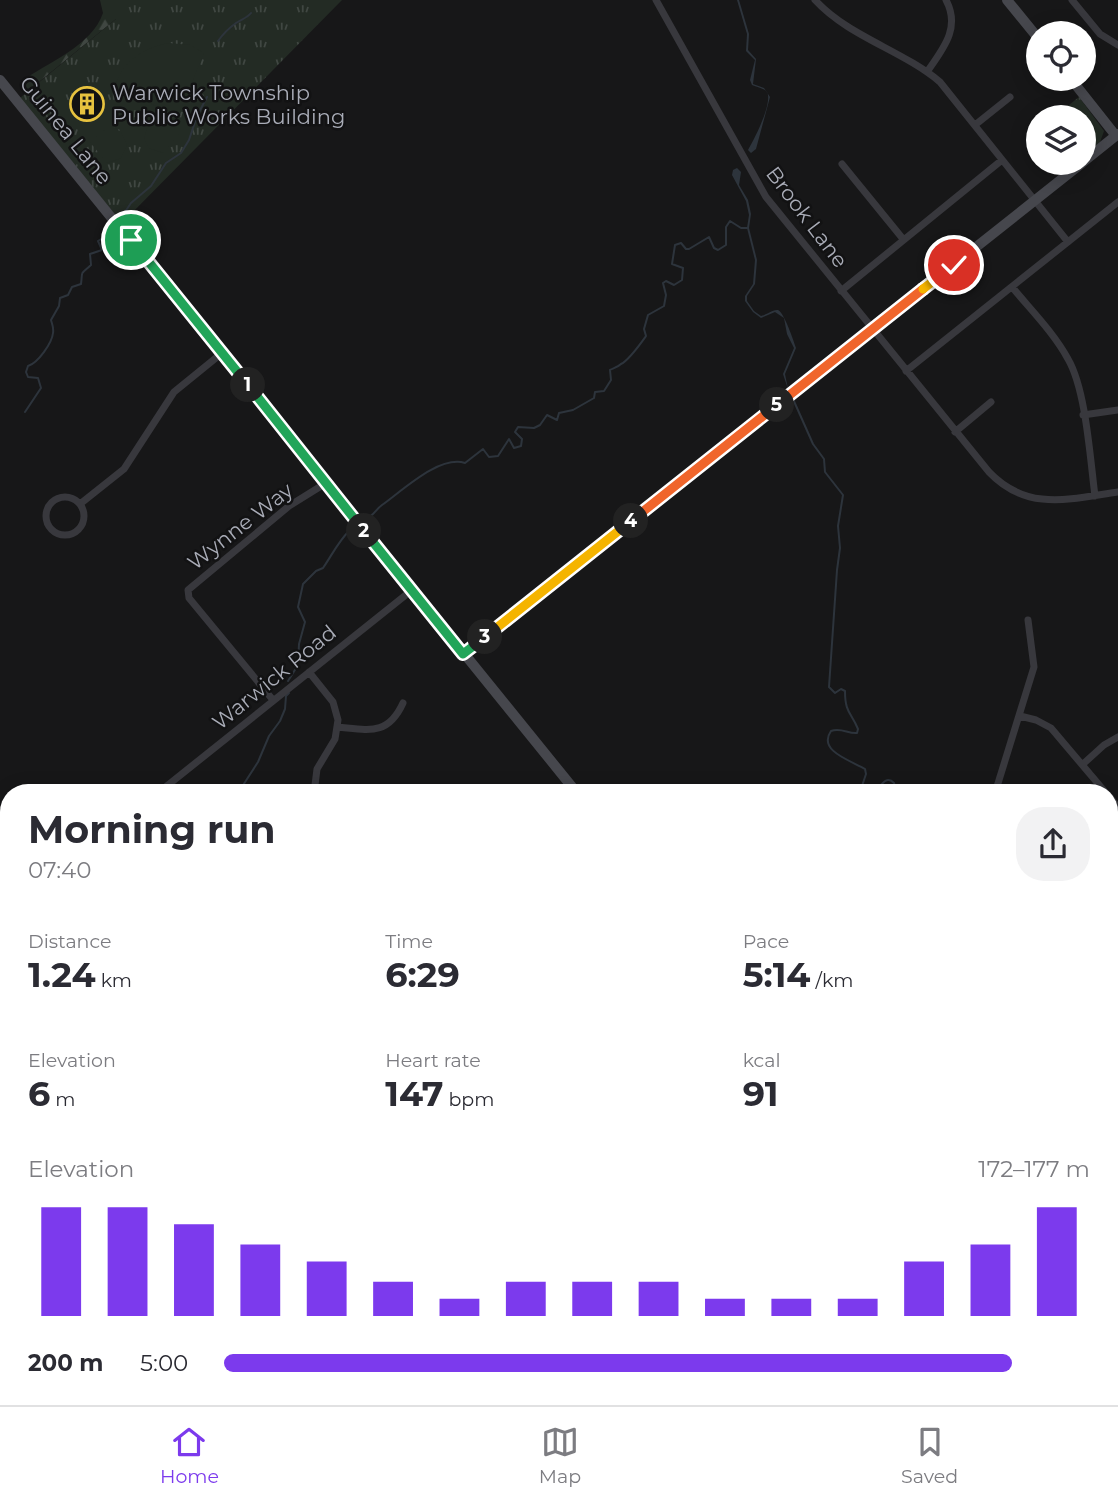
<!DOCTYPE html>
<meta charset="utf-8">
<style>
:root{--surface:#fff;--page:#f2f2f3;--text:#2b2b33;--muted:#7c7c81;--line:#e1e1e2;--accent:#7c3aed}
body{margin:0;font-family:Montserrat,sans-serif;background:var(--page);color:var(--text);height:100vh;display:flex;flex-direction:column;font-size:26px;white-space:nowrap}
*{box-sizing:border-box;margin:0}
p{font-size:23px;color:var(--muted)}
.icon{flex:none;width:38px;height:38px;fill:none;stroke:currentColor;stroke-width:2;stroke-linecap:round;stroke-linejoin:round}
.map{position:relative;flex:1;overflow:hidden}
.details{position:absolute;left:0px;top:784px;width:1118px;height:621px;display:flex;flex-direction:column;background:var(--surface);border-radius:28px 28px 0 0;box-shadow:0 4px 18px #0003}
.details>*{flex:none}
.controls{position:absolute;left:1026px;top:21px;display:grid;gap:14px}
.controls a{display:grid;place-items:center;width:70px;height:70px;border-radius:50%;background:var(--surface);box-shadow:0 4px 18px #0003;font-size:35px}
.pin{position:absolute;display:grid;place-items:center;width:60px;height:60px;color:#fff;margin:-30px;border:4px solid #fff;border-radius:50%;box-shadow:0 2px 7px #0007}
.km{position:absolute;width:35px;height:35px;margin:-18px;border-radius:50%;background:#222;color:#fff;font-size:19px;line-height:35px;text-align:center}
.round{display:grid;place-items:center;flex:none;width:74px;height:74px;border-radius:28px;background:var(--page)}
.overview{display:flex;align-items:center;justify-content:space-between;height:119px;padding:0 28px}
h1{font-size:38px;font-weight:700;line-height:52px}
.metrics{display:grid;grid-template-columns:repeat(3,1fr);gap:10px;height:119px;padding:7px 28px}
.metrics div{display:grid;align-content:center}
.metrics b{font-size:35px;font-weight:700}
.metrics small{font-size:19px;font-weight:400}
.metrics p{font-size:19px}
.chart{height:196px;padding:14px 28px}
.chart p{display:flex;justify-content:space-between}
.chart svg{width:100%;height:126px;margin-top:7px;stroke:var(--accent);stroke-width:6}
ul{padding:0 28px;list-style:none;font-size:23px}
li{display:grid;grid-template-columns:112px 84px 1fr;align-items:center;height:52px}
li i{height:18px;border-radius:9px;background:var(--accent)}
.menu{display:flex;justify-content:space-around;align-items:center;height:98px;border-top:2px solid var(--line);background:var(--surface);font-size:19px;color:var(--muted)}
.menu a{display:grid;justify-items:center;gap:4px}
.menu .active{color:var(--accent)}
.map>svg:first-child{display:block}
.forest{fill:url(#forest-firs)}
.park{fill:url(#park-tufts)}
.garden{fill:#232b24}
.water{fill:#2d343c}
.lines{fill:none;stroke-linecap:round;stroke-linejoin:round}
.stream{stroke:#2d343c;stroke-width:2}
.street{stroke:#38383d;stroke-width:7}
.secondary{stroke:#46474d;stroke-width:10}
.split-1-casing{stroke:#fff;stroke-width:14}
.split-2-casing{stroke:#fff;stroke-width:14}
.split-3-casing{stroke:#fff;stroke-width:14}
.split-4-casing{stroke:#fff;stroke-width:14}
.split-5-casing{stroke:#fff;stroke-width:14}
.split-6-casing{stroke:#fff;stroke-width:14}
.split-7-casing{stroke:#fff;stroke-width:14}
.split-1{stroke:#22a559;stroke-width:9}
.split-2{stroke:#22a559;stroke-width:9}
.split-3{stroke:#22a559;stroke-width:9}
.split-4{stroke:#f5b400;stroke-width:9}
.split-5{stroke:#f0652b;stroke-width:9}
.split-6{stroke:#f0652b;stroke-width:9}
.split-7{stroke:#f5b400;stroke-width:9}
.labels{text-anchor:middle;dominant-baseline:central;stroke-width:5;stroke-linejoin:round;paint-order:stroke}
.poi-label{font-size:21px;fill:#a9acb7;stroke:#121213;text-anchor:start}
.street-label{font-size:21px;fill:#a9acb7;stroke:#121213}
</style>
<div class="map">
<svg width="1118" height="1405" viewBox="0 0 1118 1405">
<defs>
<pattern id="forest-firs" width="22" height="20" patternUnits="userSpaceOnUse" patternTransform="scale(1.75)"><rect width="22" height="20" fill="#232b24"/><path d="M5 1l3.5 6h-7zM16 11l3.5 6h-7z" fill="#404742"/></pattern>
<pattern id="park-tufts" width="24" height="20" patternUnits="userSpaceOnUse" patternTransform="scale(1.75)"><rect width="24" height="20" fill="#232b24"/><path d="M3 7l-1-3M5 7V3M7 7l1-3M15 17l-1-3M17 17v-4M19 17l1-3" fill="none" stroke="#404742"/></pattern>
</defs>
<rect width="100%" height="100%" fill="#171718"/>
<!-- forest -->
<path class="forest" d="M100,0H139L34,86L28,89L21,88L20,82C47,63 92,46 103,13Z"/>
<!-- park -->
<path class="park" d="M101,0H342L122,223L20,98L116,19Z
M1079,97L1104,131L1100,142L1083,155V117H1054Z"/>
<!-- garden -->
<path class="garden" d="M169,43L190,45L204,53L178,116L120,90L116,84C123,60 146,47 169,43Z
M160,117L179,134L163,153L149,148L144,139L148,124Z
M110,125L121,132L127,145L121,158L107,163L90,142Z"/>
<!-- water -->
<path class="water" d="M737,0H739L749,34L748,50L756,59L753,84L764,88L770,97L756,149L751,153L748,150C754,140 773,103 767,92C764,88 756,87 752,85L750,80L755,60L746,51L747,34Z
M737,168L741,172L739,185L748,200L751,214L749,228L757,260L755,284L747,296V301L754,311L761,316C766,315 773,309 778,310C784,312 794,342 796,348L785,374L788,389L783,374L794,348L787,334L784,318L775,312L761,318L753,312L745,301V296L753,284L755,260L747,228L749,215L746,201L732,175L733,170Z"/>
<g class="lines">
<!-- stream -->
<path class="stream" d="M218,41C223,34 229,28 236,23C242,19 247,18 251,13
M121,218L131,203L151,186L166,163L181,153L189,140L197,116L207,97
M793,399L813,444L824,459L825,472L843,495L838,526L840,548L837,570L829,687L835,693L841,689L845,691C845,713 851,712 858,729L857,733C848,734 841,727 831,731C817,751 852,761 865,769L866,774L862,786L867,793
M25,412L41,388L38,378L28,377L26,372L28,366C38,363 52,343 53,333C54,328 52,324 51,320L59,306L60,298L68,295L72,287L81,284C83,270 79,276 91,265L90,254L102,250L98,241L106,236L110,226
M365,519C374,516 375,510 382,505C402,491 439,455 465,463L483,449L489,457L498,456L509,439L514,448L521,446L522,439L515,432L518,427L534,428L540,425L547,415L557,420L559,413L573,410L594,398L595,392L604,391L611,380L610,370C614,368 618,367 621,364C629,360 641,343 646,336L644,329L648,315L664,306L666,295L663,283L666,281L674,285L682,280L683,268L672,264L675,245L681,243L686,249H689L709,237L714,248L718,250L726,245V227L730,221L741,228H747
M288,681L298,665L299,644L305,622L298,607L303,584L316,571L323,568C332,555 338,542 349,531
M238,793L258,762L269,736L280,721L285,709L286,696L289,693
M868,793L875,792C880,787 886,774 894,783L897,793
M912,793L924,787L932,793"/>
<!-- street -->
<path class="street" d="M656,0L766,197L989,472C1027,512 1070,499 1118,492
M815,0C849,37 902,50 940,82L1068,242
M1072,0L1100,34L1118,45
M927,72C943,49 961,28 946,0
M975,125L1010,97
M842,164L903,239
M1012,287C1031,310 1054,333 1068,359C1086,390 1090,458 1095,496
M841,291L1002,160
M906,371L1118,202
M1083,415L1118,410
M955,432L991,402
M46 516a19 19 0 1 1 38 0a19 19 0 1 1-38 0Z
M80,504L124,469L174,392L222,353
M309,672L333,702L338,720L335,739L317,769L314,793
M273,700L189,598L188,590L289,506L326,483
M1020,716L1036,720L1051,728L1106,793
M338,727C369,730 388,736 403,703
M1083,764L1104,745L1118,737
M158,793L412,590
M995,793L1034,667L1028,620
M1110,797L1118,808
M0,918L9,911
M1110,966L1118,976
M1110,1035L1118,1025
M1110,1291L1118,1284
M68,1396L75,1405
M202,1396L209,1405
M411,1396L418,1405
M883,1396L885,1405
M171,1405L182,1396
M552,1405L563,1396
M968,1405L978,1396
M979,1405L990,1396"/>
<!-- secondary -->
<path class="secondary" d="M1007,0L1038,38
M1071,79L1116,136
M0,80L577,793
M1083,162L1118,134
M463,654L1082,163
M1081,1396L1088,1405"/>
</g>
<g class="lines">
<!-- split-1 casing -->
<g class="split-1-casing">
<path id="split-1" d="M131,240L248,385"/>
</g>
<!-- split-2 casing -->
<g class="split-2-casing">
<path id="split-2" d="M248,385L364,531"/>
</g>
<!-- split-3 casing -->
<g class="split-3-casing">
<path id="split-3" d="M364,531L463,654L485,637"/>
</g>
<!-- split-4 casing -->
<g class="split-4-casing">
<path id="split-4" d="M485,637L631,521"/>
</g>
<!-- split-5 casing -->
<g class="split-5-casing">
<path id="split-5" d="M631,521L777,405"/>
</g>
<!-- split-6 casing -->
<g class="split-6-casing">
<path id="split-6" d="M777,405L923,289"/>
</g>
<!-- split-7 casing -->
<g class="split-7-casing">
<path id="split-7" d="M923,289L954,265"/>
</g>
<!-- split-1 -->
<use href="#split-1" class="split-1"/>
<!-- split-2 -->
<use href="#split-2" class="split-2"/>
<!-- split-3 -->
<use href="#split-3" class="split-3"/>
<!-- split-4 -->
<use href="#split-4" class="split-4"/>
<!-- split-5 -->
<use href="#split-5" class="split-5"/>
<!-- split-6 -->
<use href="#split-6" class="split-6"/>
<!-- split-7 -->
<use href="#split-7" class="split-7"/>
</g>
<!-- icons -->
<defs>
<g id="building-ring" transform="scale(1.75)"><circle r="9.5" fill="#121213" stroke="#e7c23f" stroke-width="1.5"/><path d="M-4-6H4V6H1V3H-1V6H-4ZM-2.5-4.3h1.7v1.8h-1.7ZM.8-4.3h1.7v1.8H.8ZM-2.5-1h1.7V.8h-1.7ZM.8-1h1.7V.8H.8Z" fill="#e7c23f"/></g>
</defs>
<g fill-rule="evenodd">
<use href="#building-ring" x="87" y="104"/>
</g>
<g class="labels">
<!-- poi labels -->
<g class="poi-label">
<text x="112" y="92">Warwick Township<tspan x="112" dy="24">Public Works Building</tspan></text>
</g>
<!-- street labels -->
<g class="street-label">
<text transform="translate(66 130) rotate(51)">Guinea Lane</text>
<text transform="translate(807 217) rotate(53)">Brook Lane</text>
<text transform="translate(240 526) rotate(-38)">Wynne Way</text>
<text transform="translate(274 677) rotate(-39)">Warwick Road</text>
</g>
</g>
</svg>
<div class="controls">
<a><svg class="icon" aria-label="locate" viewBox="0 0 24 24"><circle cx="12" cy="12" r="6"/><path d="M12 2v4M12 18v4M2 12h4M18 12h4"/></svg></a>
<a><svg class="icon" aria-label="layers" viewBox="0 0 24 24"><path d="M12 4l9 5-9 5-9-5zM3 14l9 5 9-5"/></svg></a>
</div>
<div class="pin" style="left:131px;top:240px;background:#1e9e55"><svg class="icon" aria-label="arrive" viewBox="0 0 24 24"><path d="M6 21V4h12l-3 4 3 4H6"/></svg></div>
<div class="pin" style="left:954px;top:265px;background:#d93025"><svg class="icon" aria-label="check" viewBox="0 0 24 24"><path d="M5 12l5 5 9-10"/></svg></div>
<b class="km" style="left:248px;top:385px">1</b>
<b class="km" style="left:364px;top:531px">2</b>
<b class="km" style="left:485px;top:637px">3</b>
<b class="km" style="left:631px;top:521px">4</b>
<b class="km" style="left:777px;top:405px">5</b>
<section class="details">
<div class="overview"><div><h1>Morning run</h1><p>07:40</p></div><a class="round"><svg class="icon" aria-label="share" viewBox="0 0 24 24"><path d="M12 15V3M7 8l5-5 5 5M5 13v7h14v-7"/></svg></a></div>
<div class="metrics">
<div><p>Distance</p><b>1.24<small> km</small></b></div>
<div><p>Time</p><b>6:29</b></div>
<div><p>Pace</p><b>5:14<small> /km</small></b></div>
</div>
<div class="metrics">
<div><p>Elevation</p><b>6<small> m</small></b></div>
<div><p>Heart rate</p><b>147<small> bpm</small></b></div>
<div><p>kcal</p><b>91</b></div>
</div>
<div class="chart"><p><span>Elevation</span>172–177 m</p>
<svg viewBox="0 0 160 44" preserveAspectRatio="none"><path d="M5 44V6M15 44V6M25 44V12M35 44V19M45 44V25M55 44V32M65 44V38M75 44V32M85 44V32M95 44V32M105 44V38M115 44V38M125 44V38M135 44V25M145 44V19M155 44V6"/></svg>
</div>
<ul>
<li><b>200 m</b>5:00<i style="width:91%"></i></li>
</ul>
</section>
</div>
<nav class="menu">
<a class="active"><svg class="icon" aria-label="home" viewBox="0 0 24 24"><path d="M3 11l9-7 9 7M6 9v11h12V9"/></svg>Home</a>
<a><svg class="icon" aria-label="map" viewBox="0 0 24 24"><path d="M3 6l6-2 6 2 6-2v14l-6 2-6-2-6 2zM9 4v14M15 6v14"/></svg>Map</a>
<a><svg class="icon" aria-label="saved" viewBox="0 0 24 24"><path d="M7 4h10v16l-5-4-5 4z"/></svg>Saved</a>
</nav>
